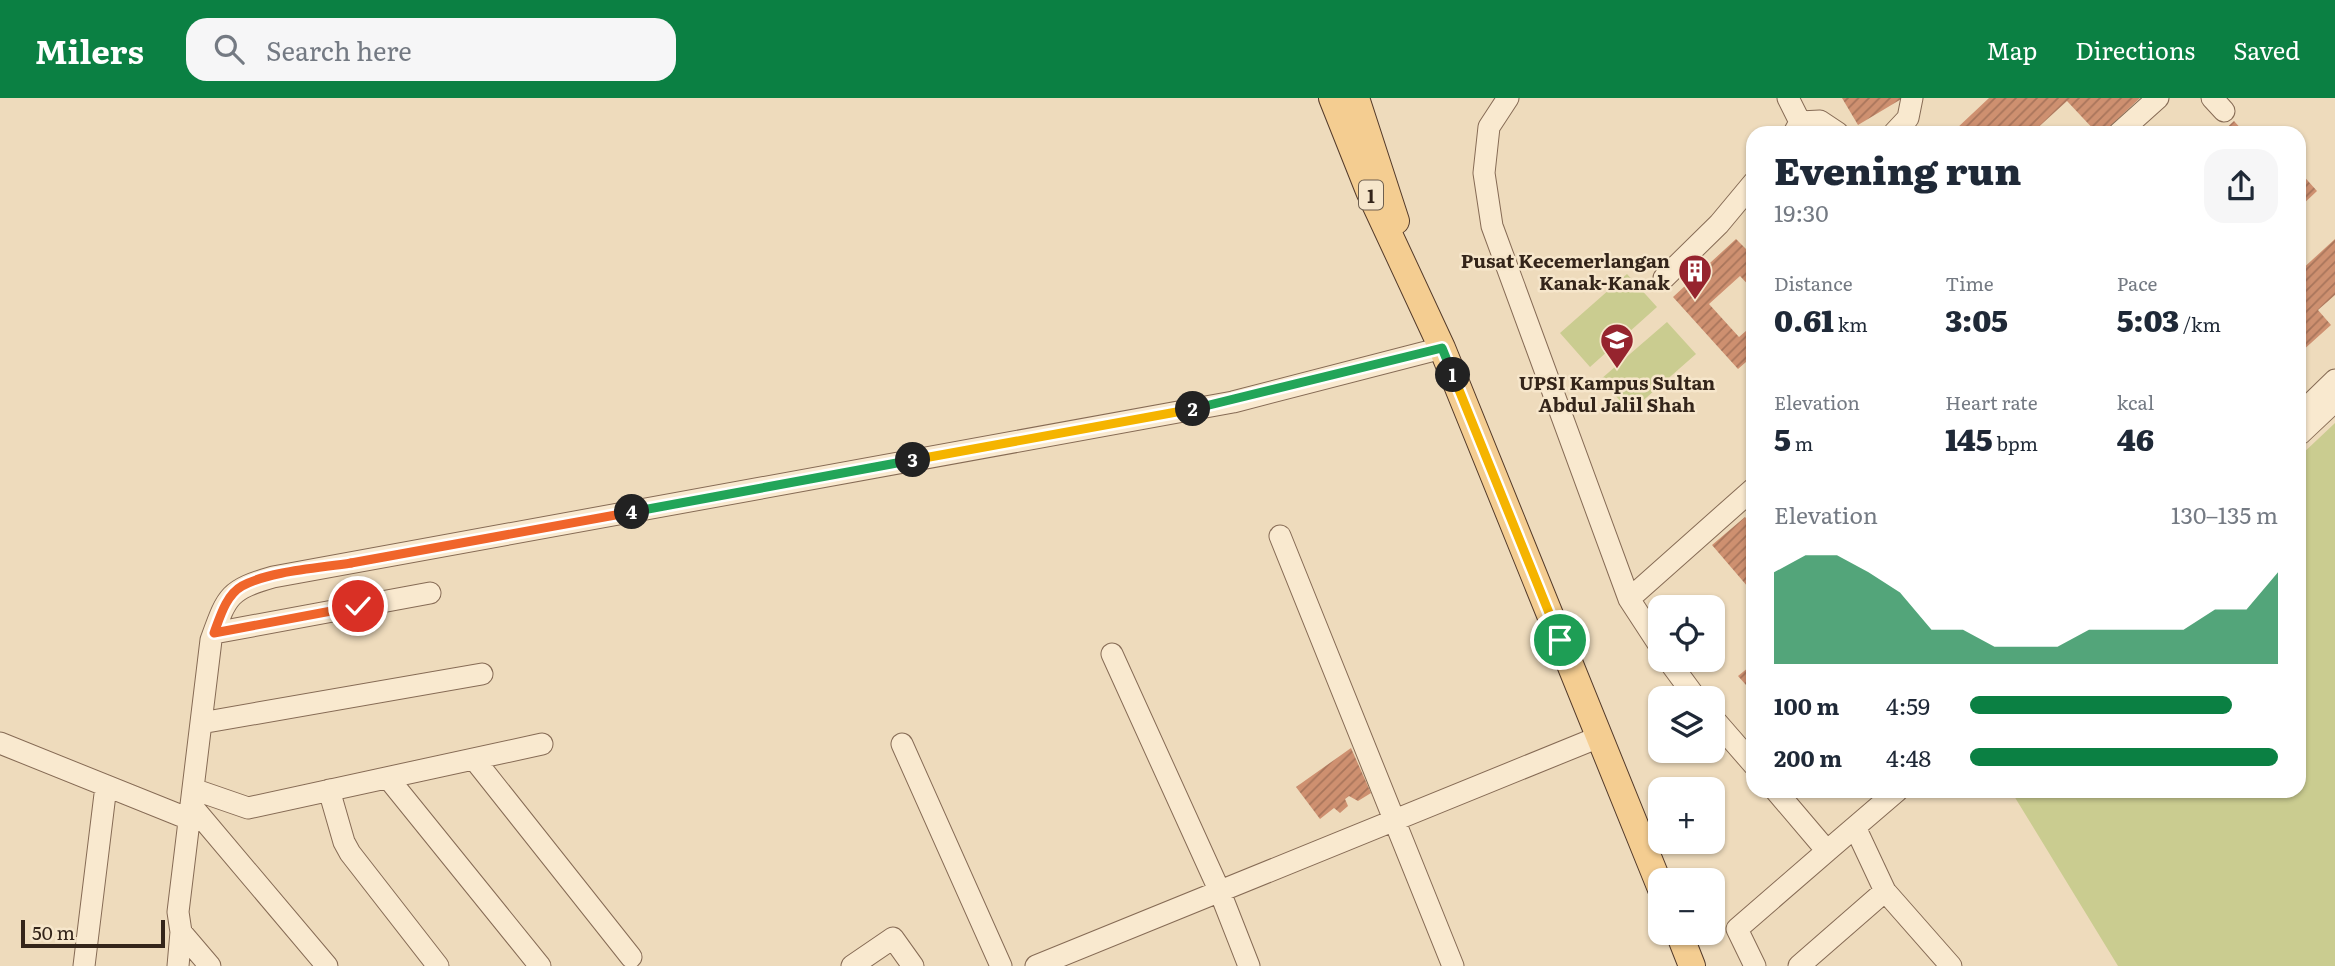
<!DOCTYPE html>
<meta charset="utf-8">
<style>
:root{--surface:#fff;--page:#f6f6f7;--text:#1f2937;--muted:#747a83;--accent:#0b8043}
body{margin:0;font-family:Literata,serif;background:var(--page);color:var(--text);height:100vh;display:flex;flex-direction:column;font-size:26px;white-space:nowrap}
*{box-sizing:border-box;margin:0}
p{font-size:23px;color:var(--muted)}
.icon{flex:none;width:38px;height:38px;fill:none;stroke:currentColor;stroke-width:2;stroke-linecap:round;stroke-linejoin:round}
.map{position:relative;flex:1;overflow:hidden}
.drawer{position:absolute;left:1746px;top:28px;width:560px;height:672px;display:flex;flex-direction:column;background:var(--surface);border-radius:21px;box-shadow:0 2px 5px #0004}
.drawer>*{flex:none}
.fabs{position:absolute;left:1648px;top:497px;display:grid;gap:14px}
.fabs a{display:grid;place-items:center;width:77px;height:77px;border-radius:14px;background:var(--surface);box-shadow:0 2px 5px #0004;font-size:35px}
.scale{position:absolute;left:21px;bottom:18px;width:144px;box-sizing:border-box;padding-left:7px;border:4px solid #34251a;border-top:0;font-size:19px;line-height:24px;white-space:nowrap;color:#34251a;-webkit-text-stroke:5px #f6e6cb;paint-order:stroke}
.pin{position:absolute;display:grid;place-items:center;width:60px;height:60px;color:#fff;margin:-30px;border:4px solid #fff;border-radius:50%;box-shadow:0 2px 7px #0007}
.km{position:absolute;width:35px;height:35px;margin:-18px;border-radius:50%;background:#222;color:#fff;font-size:19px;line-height:35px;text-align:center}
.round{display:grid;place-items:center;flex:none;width:74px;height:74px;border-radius:21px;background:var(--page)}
.summary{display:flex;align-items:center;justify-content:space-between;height:119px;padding:0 28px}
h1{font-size:38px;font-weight:800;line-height:52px}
.figures{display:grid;grid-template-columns:repeat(3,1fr);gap:10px;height:119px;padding:7px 28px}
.figures div{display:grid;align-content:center}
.figures b{font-size:30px;font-weight:800}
.figures small{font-size:19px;font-weight:400}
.figures p{font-size:19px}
.chart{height:196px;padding:14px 28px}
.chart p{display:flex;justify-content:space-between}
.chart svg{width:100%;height:126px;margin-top:7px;fill:var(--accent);opacity:.7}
ul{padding:0 28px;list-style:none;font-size:23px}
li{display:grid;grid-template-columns:112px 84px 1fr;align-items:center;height:52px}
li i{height:18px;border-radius:9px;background:var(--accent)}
header{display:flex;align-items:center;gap:42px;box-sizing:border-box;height:98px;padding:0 35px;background:var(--accent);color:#fff}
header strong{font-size:33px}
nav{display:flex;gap:38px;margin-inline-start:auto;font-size:24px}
.search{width:490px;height:63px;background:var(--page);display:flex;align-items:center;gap:18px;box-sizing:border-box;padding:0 24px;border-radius:21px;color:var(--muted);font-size:26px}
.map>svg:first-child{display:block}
.pitch{fill:#cacc90}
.building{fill:url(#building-hatch)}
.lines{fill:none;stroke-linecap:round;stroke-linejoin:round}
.minor-casing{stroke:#866b55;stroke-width:23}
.major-casing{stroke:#533a2a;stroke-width:28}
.minor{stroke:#f9e9cf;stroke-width:21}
.major{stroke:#f4cd91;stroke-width:26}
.split-1-casing{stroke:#fff;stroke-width:14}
.split-2-casing{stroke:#fff;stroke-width:14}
.split-3-casing{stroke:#fff;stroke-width:14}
.split-4-casing{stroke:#fff;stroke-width:14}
.split-5-casing{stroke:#fff;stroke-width:14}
.split-6-casing{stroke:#fff;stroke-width:14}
.split-1{stroke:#f5b400;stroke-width:9}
.split-2{stroke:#22a559;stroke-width:9}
.split-3{stroke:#f5b400;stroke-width:9}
.split-4{stroke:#22a559;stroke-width:9}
.split-5{stroke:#f0652b;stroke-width:9}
.split-6{stroke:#f0652b;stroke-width:9}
.labels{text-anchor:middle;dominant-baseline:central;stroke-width:5;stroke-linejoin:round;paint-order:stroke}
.shield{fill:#f6e6cb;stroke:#6e5f4f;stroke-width:2}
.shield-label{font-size:18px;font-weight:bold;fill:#34251a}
.poi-label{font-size:19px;font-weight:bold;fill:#34251a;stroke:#f6e6cb;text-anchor:end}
</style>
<header>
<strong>Milers</strong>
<div class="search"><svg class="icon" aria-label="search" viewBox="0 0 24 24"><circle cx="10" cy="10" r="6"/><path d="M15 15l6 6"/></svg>Search here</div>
<nav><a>Map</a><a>Directions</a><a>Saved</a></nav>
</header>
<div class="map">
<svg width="2335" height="868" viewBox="0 0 2335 868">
<defs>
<pattern id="building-hatch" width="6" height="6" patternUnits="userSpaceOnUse" patternTransform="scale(1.75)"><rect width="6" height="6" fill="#ce9070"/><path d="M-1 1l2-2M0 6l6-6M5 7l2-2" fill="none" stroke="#a8755b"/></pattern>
</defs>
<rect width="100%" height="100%" fill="#eedbbc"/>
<!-- pitch -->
<path class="pitch" d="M1627,176L1657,209L1590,269L1560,235Z
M1667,224L1696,256L1630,314L1601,281Z
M2335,325V868H2118L2011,693H2300V358Z"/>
<!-- building -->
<path class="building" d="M1842,0H1903L1858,27Z
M1989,0H2140L2103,35H2097L2067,3L2032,35H1960L1956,31Z
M2234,23L2245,35H2221Z
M2300,74L2317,93L2300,109Z
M1736,141L1754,159V193L1740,178L1709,206L1739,239L1754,226V257L1738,271L1673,199Z
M2335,141V197L2318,212L2331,227L2301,254L2300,173Z
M1745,419L1754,429V496L1712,447Z
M1754,565V596L1738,578Z
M1351,650L1371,695L1358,703L1349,698L1345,701L1348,708L1340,715L1334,710L1320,721L1296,689Z"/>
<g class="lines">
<!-- minor casing -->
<g class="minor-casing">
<path id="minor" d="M1508,0L1489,29L1484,75L1492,128L1629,501L1661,550
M1788,0L1800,24L1794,35
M2212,0L2224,13
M1800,24L1820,23L1838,35
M1894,35L1908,20L1912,0
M2119,35L2158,0
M1664,180L1719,126L1754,84
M2300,316L2335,282
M2300,336L2335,303
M1280,438L1453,868
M1629,501L1754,390
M214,535L430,495
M1112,556L1220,794L1249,868
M1668,562L1696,600
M1713,620L1754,667
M201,625L482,576
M0,645L189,721
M902,646L1001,868
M474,661L631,859
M388,680L540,868
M193,691L248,710L542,646
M329,692L344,744L350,755L438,868
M1776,693L1827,753L1897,693
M191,707L327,868
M1855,729L1885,793L1951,868
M84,868L106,688
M178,868L181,834
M210,868L181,834L178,814L211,542C227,498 228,492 273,479L1233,304L1442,250
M852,868L893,840L913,868
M1036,868L1599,639
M1755,868L1737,831L1827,753
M1799,868L1885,793"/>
</g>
<!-- major casing -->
<g class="major-casing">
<path id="major" d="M1332,0L1369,93L1442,250L1661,791
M1356,0L1396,123
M1679,835L1692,868"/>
</g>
<!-- minor -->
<use href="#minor" class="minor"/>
<!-- major -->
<use href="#major" class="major"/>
</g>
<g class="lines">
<!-- split-1 casing -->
<g class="split-1-casing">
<path id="split-1" d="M1453,277L1560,542"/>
</g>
<!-- split-2 casing -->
<g class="split-2-casing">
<path id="split-2" d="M1193,311L1442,250L1453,277"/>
</g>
<!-- split-3 casing -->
<g class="split-3-casing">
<path id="split-3" d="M913,362L1193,311"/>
</g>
<!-- split-4 casing -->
<g class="split-4-casing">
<path id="split-4" d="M632,414L913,362"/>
</g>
<!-- split-5 casing -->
<g class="split-5-casing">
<path id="split-5" d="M351,465L632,414"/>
</g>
<!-- split-6 casing -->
<g class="split-6-casing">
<path id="split-6" d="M351,465C320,470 269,473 242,488C226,497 220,519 214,535L358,508"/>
</g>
<!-- split-1 -->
<use href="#split-1" class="split-1"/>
<!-- split-2 -->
<use href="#split-2" class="split-2"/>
<!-- split-3 -->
<use href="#split-3" class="split-3"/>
<!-- split-4 -->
<use href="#split-4" class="split-4"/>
<!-- split-5 -->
<use href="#split-5" class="split-5"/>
<!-- split-6 -->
<use href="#split-6" class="split-6"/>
</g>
<!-- icons -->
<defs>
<g id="building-pin" transform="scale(1.75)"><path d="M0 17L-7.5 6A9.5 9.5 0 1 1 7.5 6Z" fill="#96242e" stroke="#f6e6cb"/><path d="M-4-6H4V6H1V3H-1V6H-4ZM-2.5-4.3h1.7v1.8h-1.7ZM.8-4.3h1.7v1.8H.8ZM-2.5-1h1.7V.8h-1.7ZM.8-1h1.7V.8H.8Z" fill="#fff"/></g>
<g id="university-pin" transform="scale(1.75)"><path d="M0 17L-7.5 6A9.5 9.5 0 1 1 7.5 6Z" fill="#96242e" stroke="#f6e6cb"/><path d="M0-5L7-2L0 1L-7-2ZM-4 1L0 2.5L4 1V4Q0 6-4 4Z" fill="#fff"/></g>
</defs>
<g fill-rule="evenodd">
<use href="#building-pin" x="1695" y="173"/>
<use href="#university-pin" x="1617" y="242"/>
</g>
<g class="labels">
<!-- shield labels -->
<rect class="shield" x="1359" y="82.5" width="24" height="29" rx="5"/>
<g class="shield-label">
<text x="1371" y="97">1</text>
</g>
<!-- poi labels -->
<g class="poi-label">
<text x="1670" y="162">Pusat Kecemerlangan<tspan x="1670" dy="22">Kanak-Kanak</tspan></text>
<text x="1617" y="284" text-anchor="middle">UPSI Kampus Sultan<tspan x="1617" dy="22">Abdul Jalil Shah</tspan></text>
</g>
</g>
</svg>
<div class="fabs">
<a><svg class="icon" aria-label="locate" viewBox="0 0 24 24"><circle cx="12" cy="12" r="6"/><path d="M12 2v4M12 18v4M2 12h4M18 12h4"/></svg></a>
<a><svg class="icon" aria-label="layers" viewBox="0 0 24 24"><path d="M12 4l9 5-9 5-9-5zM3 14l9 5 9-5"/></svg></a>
<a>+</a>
<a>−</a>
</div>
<div class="scale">50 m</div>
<div class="pin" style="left:1560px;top:542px;background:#1e9e55"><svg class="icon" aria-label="arrive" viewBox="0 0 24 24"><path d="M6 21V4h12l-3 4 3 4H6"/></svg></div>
<div class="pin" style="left:358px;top:508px;background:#d93025"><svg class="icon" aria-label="check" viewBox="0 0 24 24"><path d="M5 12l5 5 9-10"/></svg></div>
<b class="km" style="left:1453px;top:277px">1</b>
<b class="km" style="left:1193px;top:311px">2</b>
<b class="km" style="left:913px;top:362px">3</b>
<b class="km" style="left:632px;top:414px">4</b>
<section class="drawer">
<div class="summary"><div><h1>Evening run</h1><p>19:30</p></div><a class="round"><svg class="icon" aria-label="share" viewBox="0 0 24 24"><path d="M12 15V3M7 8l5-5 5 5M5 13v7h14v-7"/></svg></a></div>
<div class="figures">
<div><p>Distance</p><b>0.61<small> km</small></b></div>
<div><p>Time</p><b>3:05</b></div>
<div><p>Pace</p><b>5:03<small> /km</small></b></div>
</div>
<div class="figures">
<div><p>Elevation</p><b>5<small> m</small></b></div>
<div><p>Heart rate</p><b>145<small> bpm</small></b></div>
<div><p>kcal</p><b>46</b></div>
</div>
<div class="chart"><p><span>Elevation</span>130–135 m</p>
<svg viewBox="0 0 160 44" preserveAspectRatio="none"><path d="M0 44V12L10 6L20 6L30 12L40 19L50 32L60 32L70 38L80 38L90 38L100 32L110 32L120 32L130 32L140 25L150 25L160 12V44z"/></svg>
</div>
<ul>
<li><b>100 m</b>4:59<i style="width:85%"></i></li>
<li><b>200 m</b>4:48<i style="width:100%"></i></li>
</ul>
</section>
</div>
